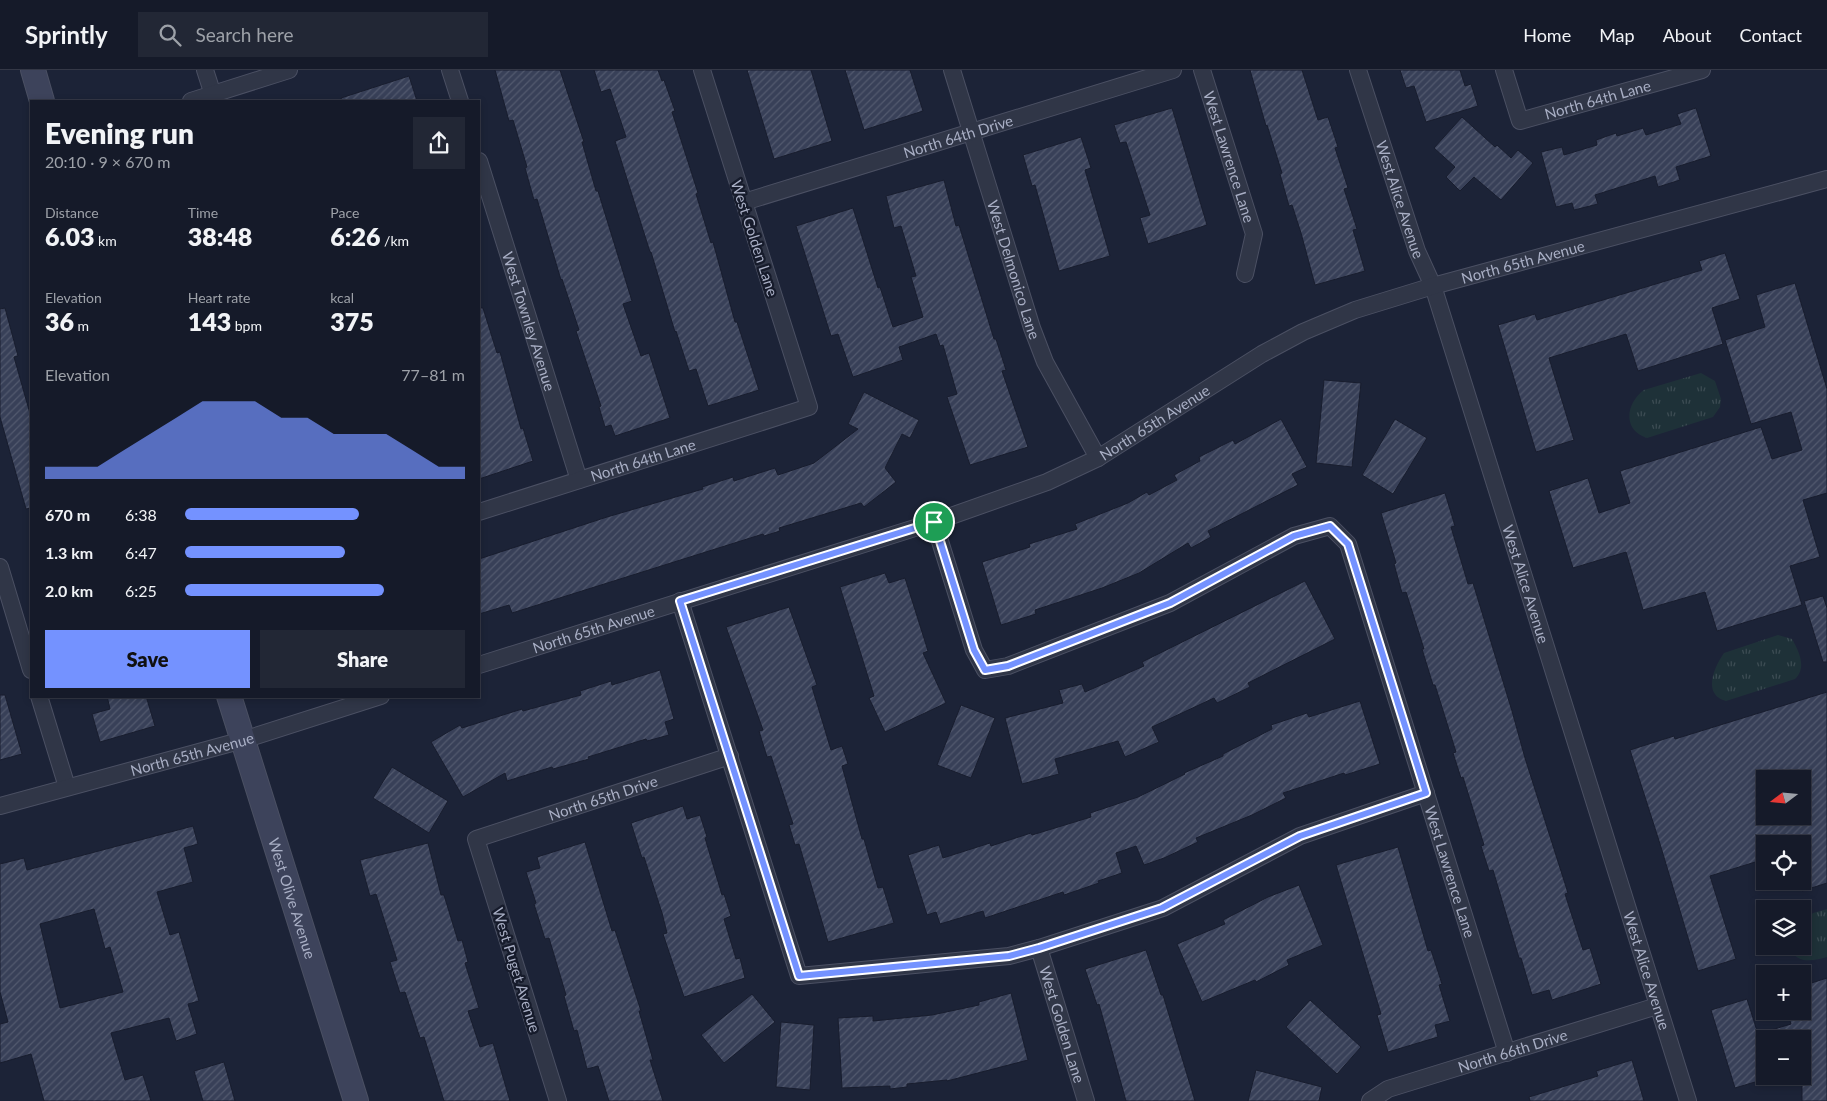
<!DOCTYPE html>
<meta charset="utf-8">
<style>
:root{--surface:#151a29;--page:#222735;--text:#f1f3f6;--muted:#9da1a8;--line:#343846;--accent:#7492ff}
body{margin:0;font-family:Lato,sans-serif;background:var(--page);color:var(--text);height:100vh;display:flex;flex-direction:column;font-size:19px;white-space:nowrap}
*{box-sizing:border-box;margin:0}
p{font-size:16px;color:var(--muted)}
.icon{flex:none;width:28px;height:28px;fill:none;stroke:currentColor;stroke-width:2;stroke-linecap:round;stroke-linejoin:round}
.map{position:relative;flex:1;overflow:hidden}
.details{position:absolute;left:30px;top:30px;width:450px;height:598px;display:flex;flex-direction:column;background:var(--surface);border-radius:0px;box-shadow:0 2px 8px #0003,0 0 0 1px var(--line)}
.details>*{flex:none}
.needle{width:32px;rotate:254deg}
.fabs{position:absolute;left:1756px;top:700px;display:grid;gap:10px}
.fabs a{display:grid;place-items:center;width:55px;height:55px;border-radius:0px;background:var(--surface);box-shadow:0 2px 8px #0003,0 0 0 1px var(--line);font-size:25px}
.pin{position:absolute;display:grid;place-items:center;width:42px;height:42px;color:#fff;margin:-21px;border:2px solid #fff;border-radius:50%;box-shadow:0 1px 5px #0007}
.round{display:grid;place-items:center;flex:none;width:52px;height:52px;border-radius:0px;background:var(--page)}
.head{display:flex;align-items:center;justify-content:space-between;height:85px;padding:0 15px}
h1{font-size:28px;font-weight:800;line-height:38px}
.stats{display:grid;grid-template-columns:repeat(3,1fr);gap:8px;height:85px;padding:5px 15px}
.stats div{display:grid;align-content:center}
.stats b{font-size:25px;font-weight:800}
.stats small{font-size:14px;font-weight:400}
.stats p{font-size:14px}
.chart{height:140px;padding:10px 15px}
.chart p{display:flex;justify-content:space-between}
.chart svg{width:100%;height:90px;margin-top:5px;fill:var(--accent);opacity:.7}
.cta{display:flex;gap:10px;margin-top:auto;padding:10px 15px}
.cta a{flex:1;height:58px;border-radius:0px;background:var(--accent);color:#111;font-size:20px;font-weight:800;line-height:58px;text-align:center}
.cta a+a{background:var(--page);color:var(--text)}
ul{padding:0 15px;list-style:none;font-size:16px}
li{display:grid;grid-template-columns:80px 60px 1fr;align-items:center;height:38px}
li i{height:12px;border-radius:6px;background:var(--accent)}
header{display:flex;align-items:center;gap:30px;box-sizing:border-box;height:70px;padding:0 25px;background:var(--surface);border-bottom:1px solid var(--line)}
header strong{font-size:24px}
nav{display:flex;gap:28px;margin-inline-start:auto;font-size:18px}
.search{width:350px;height:45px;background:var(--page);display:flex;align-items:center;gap:12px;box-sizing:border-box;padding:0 18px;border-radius:0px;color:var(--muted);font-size:19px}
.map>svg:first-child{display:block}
.grass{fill:url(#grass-tufts)}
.building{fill:url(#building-hatch);stroke:#181d2e;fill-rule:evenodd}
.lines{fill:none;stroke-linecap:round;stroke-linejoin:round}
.street-casing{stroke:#4b5063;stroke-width:18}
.secondary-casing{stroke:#4b5063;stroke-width:26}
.street{stroke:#303647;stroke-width:16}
.secondary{stroke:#3d435b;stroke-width:24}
.route-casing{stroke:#fff;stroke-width:10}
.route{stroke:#7492ff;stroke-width:6}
.labels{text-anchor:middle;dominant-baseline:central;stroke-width:4.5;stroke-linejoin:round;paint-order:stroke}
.street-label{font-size:15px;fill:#a9afc5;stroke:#161b2b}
</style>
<header>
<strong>Sprintly</strong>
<div class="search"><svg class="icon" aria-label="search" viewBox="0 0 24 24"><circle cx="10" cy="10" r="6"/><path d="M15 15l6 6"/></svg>Search here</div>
<nav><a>Home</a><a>Map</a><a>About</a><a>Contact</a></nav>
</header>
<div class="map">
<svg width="1827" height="1031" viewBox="0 0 1827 1031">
<defs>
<pattern id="grass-tufts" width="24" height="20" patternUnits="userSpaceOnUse" patternTransform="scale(1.25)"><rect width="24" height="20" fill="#1e3138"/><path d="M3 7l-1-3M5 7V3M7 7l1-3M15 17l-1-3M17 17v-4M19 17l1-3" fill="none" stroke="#3c4c53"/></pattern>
<pattern id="building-hatch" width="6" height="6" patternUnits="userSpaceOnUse" patternTransform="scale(1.25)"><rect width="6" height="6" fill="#384058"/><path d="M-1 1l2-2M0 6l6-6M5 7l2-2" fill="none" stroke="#52596e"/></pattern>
</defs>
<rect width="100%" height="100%" fill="#1c2337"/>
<!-- grass -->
<path class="grass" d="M1701,303L1715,311L1721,329L1720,337L1713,347L1647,368C1622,360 1626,333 1644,320Z
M1778,565L1792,569C1799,581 1807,598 1795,609L1726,631C1702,625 1714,597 1724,583Z
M1827,839V887C1813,891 1795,895 1790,876H1802L1803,852L1813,843Z"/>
<!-- building -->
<path class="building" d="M495,0H560L584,72H582L596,121H598L632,231L623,234L641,286L649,283L670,348L615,366L611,355L605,357L599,337L601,336L576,261L579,260L562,209L561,210L537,129L534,130L525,98L527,97L513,50L509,51Z
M594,0H658L662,11L664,10L675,41L672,42L698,123L696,124L711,173L713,172L735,252H737L759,320L708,336L696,299L689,301L676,261L675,262L651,182H650L615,71L626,67L610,19L601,22Z
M747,0H811L832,71L774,89Z
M845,0H910L923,41L864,60Z
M1250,0H1302L1318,50L1328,47L1338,77L1335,78L1348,118L1344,119L1357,159L1353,160L1365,201L1315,215L1301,163L1292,135L1289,136L1280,104L1282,103L1267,55L1266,56Z
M1400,0H1460L1465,16L1471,14L1478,36L1426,52L1414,16L1406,18Z
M409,6L417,31H342L341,28Z
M1172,38L1207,155L1148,174L1140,148L1150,145L1126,72L1120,73L1114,55Z
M1696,38L1711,86L1676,97L1680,110L1658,117L1655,106L1595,125L1598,134L1574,140L1572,133L1556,137L1541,82L1562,77L1564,85L1597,75L1596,70L1616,63L1617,66L1643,58L1646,65L1681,54L1677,44Z
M1462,47L1495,77L1497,75L1511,88L1518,80L1533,93L1501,130L1474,107L1460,121L1446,107L1455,97L1434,78Z
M1081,67L1091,98L1085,100L1110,186L1059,201L1035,115L1032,116L1023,85Z
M944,110L956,156L959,155L994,269H996L1006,300L1002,301L1028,377L970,395L947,327L957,324L943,275L940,276L936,264L899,277L903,290L853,307L838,264L831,266L796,156L853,138L878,218L880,217L893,257L923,247L911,207L916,206L901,156L894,158L886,126Z
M1725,183L1740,229L1712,238L1723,274L1638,301L1626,264L1549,288L1574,370L1536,382L1498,255L1535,244L1537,250L1702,200L1699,191Z
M1795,213L1827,319V423L1803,430L1820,487L1790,496L1802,535L1717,561L1705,522L1643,540L1626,482L1573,498L1549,421L1588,408L1599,443L1630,433L1620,401L1761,357L1772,389L1802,380L1791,342L1751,354L1725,270L1765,257L1756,225Z
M5,238L18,286L14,287L31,347V438L26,439L0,347V239Z
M479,238H483L497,283L500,282L521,359L523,358L533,391L479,409Z
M1324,310L1361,313L1352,397L1316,393Z
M864,322L919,350L910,368L902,364L885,398L896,412L864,437L861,433L779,458L780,461L764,466L763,464L512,543L509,535L479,544V489L607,447L703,419L702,417L733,407L734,411L775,398L778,405L814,393L858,359L848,354Z
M1281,349L1307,397L1292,404L1298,415L1208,461L1211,467L1191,478L1188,473L1139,503L1102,518L1035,540L1036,544L1001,555L982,492L1030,477L1029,474L1077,459L1075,454L1128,433L1147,422L1149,425L1177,410L1174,405L1200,391L1199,387L1233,370L1235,374Z
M1395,349L1427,368L1393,424L1362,405Z
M1445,423L1455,456L1451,457L1468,514L1473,513L1512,641L1525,688L1568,823L1565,824L1583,880L1590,878L1601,914L1552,930L1549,920L1532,925L1521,888H1519L1493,800L1489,801L1481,776L1484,775L1463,707L1461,708L1453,683L1456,682L1435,615H1433L1422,579H1424L1406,522L1402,523L1394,494L1396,493L1381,443Z
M885,503L889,513L905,508L928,581L923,583L946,633L885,662L869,628L874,626L840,517Z
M1305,511L1335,569L1248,613L1250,617L1217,633L1214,628L1152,657L1159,672L1125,687L1118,671L1055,689L1059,704L1022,714L1005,648L1063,633L1059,620L1082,614L1085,622L1144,596L1142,592Z
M1823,526L1827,538V592H1823L1804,531Z
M789,537L817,615L812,617L831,680L842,676L848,694L842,696L862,769H864L878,818L883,817L894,853L828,872L799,774L795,775L789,755L793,754L771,686L767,687L759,661L763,660L726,557Z
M660,600L674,649L665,652L669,665L647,671L646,669L588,687L589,689L553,699L552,697L507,711L505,703L463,727L431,672L460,655L462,658L522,639L523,641L581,625L580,621L611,611L612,615Z
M1827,622V813L1802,821V774H1765V789L1710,806L1736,889L1698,901L1660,774L1630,680L1674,666L1675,669ZM1765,709H1802V746H1765Z
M0,625H5L22,684L0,690Z
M107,626H146L155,656L100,672L92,644L110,639Z
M1360,631L1380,694L1345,705L1344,703L1283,723L1286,728L1252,745L1196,768L1198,772L1164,788L1144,795L1136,776L1116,783L1122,803L1098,811L1099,813L1064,825L1063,822L985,848L983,841L940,854L936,842L927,845L908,785L939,775L943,788L990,773L991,776L1031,763L1032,765L1091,747L1090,743L1138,727L1185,704L1184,703L1223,686V684L1272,659L1271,655L1307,643L1309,647Z
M961,635L995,648L971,708L937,695Z
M392,697L448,731L429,763L373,728Z
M683,736L687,749L700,745L707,767L705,768L722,825L724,824L731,846L724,849L736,889L740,888L745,908L684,927L663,864L667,863L662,843L644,787L642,788L631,753Z
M193,756L198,774L184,778L193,812L157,822L170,865L179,862L199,931L188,934L197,964L176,971L169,948L111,963L125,1010L143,1005L151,1031H44L31,984L0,993V954L8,952L0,922V794L24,788L27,800ZM94,839L105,879L110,877L123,922L60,938L40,854Z
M585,772L612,861L615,860L641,941H639L653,990H650L663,1031H609L598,996L587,999L577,960L574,961L564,926L566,925L549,868L545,869L534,834L536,833L526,802L540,798L537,787Z
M428,773L441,825H444L458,871L462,870L468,892L465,893L479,938L468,941L480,977L493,973L510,1031H444L424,967L420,968L405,922L400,923L390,892L397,890L376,824L370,826L360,790Z
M1398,777L1428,881L1431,880L1442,914L1439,915L1450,951L1435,955L1438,967L1388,982L1377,945L1381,944L1336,795Z
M1299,815L1323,875L1287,890L1289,895L1256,912L1255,910L1202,932L1177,874L1225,854L1223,850L1268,827Z
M1146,880L1161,925H1163L1195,1031H1126L1099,934L1097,935L1085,899Z
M1827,908V1031H1802V969H1765V1009L1735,1018L1711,940L1747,929L1758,964L1791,954L1787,941H1802V916Z
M1011,923L1028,990L947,1011V1010L907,1014V1017L890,1019V1016L842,1018L838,948L873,946V951L932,945L979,935V932Z
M752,924L775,952L724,993L701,965Z
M1310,930L1361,977L1337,1004L1286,957Z
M781,952L814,955L810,1020L776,1017Z
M1632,990L1644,1031H1530L1529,1027L1598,1006L1596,1001Z
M224,992L235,1031H203L194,1001Z
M1256,1000L1322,1017L1319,1031H1248Z"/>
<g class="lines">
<!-- street casing -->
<g class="street-casing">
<g id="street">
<path d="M205,0L215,31"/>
<path d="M450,0L460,31"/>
<path id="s1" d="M952,0L1032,258L1045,292L1098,388"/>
<path id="s2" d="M1202,0L1254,164L1245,204"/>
<path id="s3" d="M1358,0L1417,181L1433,216L1688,1031"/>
<path id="s4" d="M1504,0L1520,51L1702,0"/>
<path d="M191,31L289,0"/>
<path id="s5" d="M479,91L579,410"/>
<path id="s6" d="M744,132L1173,0"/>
<path id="s7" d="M479,442L809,337L702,0"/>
<path id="s8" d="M934,452L974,580L985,600L1008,596L1170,533L1294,466L1330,456L1348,474L1507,983"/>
<path d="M0,497L31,600"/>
<path d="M680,531L799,906L1009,886L1039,878L1163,838L1300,766L1426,723"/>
<path id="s9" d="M479,595L934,452L1047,412L1098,388L1262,284L1303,262L1355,240L1433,216L1827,109"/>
<path d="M39,626L67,717"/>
<path id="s10" d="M0,736L243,670L381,626"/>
<path id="s11" d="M1039,878L1086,1031"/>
<path id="s12" d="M558,1031L476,769L730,686"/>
<path id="s13" d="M1370,1031L1388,1019L1657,936"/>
</g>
</g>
<!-- secondary casing -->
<g class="secondary-casing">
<g id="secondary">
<path d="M33,0L42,31"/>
<path id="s14" d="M229,626L356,1031"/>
</g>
</g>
<!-- street -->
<use href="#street" class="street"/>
<!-- secondary -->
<use href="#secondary" class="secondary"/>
</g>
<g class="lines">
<!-- route casing -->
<g class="route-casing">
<path id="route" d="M934,452L974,580L985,600L1008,596L1170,533L1294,466L1330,456L1348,474L1426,723L1300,766L1162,838L1039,878L1009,886L799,906L680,531Z"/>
</g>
<!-- route -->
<use href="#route" class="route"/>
</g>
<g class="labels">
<!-- street labels -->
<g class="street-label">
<text stroke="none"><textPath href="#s4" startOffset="134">North 64th Lane</textPath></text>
<text stroke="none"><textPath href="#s6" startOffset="224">North 64th Drive</textPath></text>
<text stroke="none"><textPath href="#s2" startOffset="91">West Lawrence Lane</textPath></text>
<text stroke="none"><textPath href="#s3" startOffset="136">West Alice Avenue</textPath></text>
<text transform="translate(755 168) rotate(72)">West Golden Lane</text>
<text stroke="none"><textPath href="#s9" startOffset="1125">North 65th Avenue</textPath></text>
<text stroke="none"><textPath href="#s1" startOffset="209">West Delmonico Lane</textPath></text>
<text stroke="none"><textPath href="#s5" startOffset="168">West Townley Avenue</textPath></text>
<text stroke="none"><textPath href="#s9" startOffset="720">North 65th Avenue</textPath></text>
<text stroke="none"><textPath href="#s7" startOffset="172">North 64th Lane</textPath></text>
<text stroke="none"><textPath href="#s3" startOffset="541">West Alice Avenue</textPath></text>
<text stroke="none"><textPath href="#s9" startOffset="120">North 65th Avenue</textPath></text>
<text stroke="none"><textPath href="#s10" startOffset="199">North 65th Avenue</textPath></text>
<text stroke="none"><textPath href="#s12" startOffset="408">North 65th Drive</textPath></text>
<text stroke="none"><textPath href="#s8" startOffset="901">West Lawrence Lane</textPath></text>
<text stroke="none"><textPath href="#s14" startOffset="212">West Olive Avenue</textPath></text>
<text transform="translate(517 900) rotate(73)">West Puget Avenue</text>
<text stroke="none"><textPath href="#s3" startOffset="946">West Alice Avenue</textPath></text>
<text stroke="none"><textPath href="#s11" startOffset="80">West Golden Lane</textPath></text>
<text stroke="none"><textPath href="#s13" startOffset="152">North 66th Drive</textPath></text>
</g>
</g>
</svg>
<div class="fabs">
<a><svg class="needle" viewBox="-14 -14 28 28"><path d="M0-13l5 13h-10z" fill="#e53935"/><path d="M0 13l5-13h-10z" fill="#9da1a8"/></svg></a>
<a><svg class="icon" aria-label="locate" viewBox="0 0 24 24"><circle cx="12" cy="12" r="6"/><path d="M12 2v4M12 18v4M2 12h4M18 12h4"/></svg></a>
<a><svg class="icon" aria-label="layers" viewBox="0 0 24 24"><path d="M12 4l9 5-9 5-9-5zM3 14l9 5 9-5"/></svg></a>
<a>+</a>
<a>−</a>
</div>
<div class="pin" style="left:934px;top:452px;background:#1e9e55"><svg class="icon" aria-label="arrive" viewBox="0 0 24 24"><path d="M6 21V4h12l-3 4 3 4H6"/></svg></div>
<section class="details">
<div class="head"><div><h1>Evening run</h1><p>20:10 · 9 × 670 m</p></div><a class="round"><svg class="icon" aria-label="share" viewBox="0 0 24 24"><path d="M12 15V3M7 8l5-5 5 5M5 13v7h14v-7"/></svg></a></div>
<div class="stats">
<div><p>Distance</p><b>6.03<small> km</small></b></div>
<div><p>Time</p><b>38:48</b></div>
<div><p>Pace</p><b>6:26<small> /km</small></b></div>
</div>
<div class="stats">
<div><p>Elevation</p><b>36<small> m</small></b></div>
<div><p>Heart rate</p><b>143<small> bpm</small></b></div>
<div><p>kcal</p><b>375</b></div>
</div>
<div class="chart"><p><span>Elevation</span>77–81 m</p>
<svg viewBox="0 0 160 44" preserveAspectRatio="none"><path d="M0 44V38L10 38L20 38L30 30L40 22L50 14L60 6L70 6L80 6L90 14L100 14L110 22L120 22L130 22L140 30L150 38L160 38V44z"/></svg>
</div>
<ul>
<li><b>670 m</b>6:38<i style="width:62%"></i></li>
<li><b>1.3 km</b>6:47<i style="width:57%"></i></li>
<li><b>2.0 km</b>6:25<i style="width:71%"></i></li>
</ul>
<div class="cta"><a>Save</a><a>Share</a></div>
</section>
</div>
